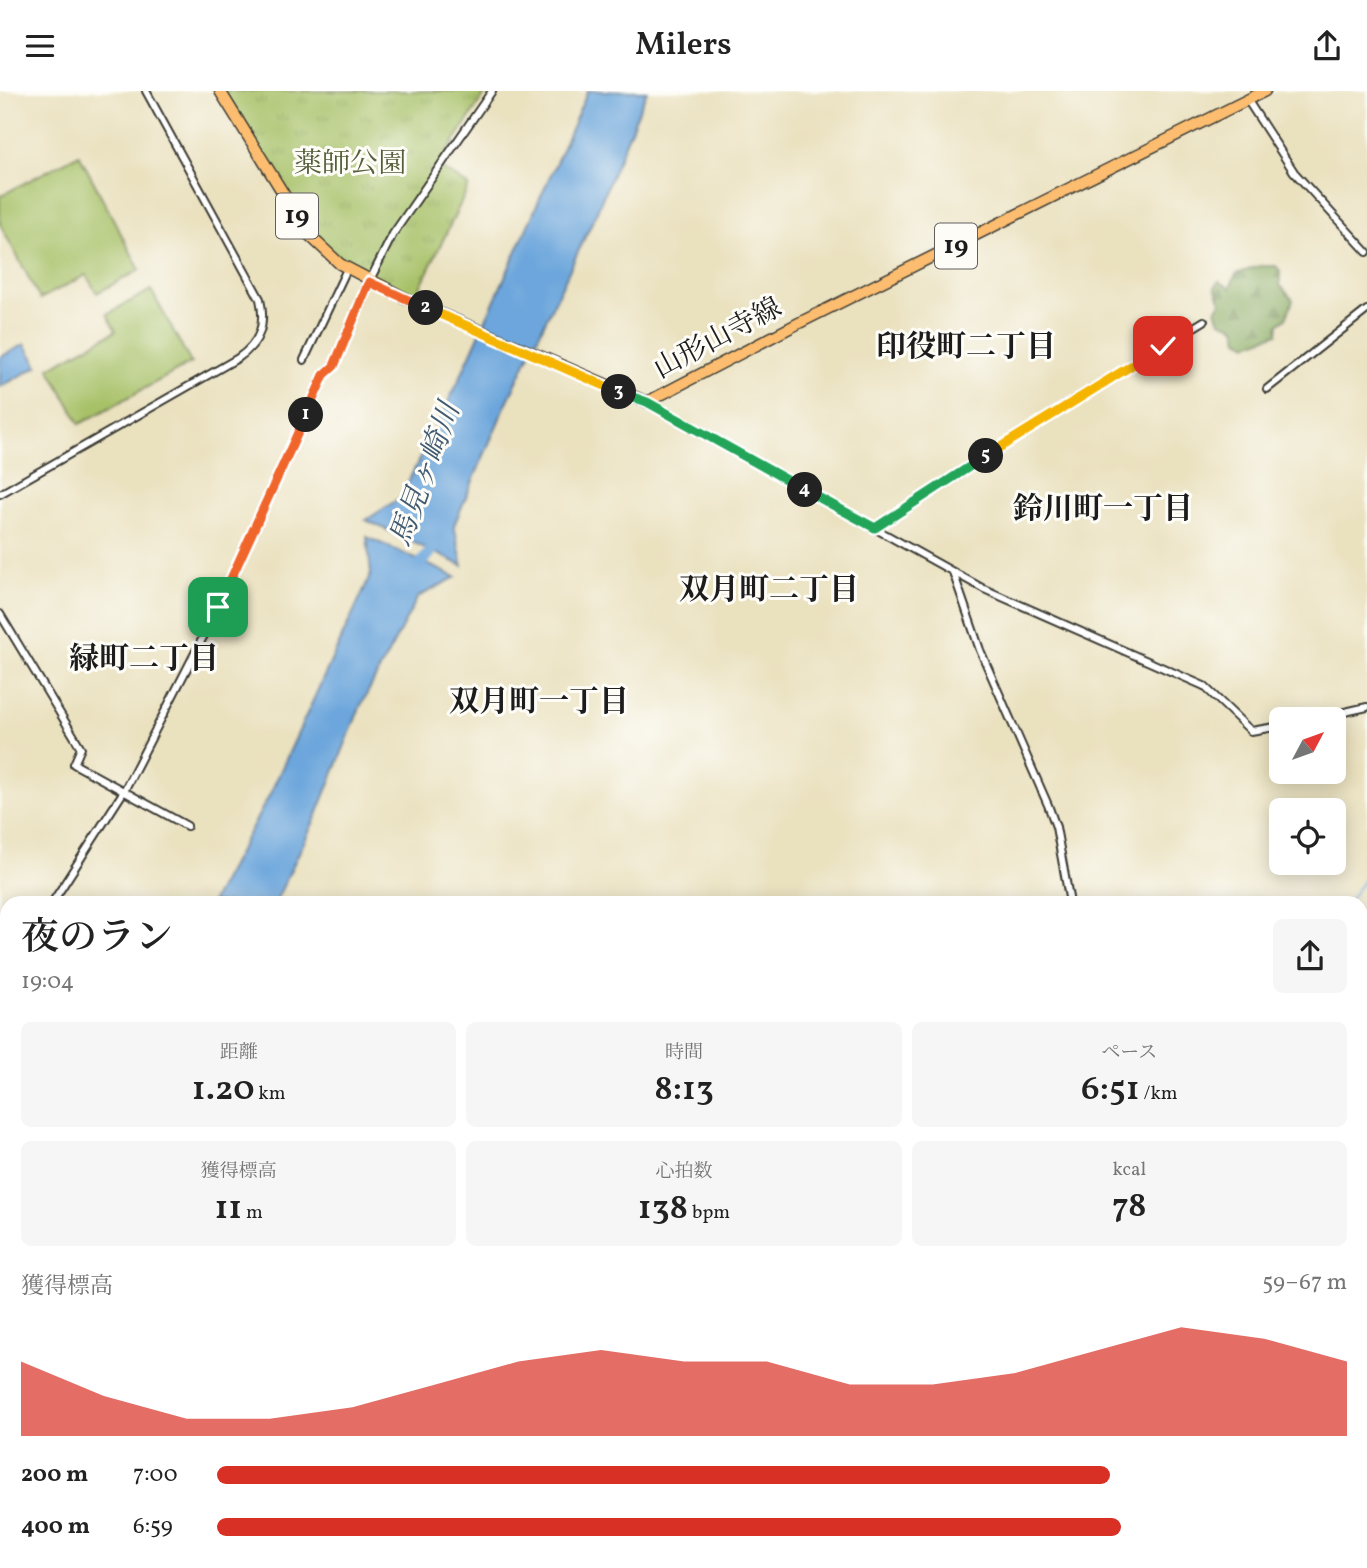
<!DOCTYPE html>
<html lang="ja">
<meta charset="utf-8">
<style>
:root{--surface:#fff;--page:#f6f6f6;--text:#222;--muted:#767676;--accent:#d93025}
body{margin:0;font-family:Vollkorn,"Noto Serif JP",serif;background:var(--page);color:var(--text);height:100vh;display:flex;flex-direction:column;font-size:26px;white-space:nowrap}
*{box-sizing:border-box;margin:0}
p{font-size:23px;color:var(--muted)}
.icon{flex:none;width:38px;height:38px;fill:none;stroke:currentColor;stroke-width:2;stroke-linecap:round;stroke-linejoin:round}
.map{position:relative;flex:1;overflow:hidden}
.panel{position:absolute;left:0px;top:805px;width:1368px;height:672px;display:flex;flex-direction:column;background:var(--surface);border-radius:21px 21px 0 0;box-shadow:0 4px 18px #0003}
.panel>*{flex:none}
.needle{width:46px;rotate:49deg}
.tools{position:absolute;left:1269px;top:616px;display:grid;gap:14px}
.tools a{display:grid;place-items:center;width:77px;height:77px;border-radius:10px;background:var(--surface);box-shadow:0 4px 18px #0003;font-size:35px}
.pin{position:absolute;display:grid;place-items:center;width:60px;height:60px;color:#fff;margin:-30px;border-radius:14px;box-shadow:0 4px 10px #0006}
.km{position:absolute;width:35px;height:35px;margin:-18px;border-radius:50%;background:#222;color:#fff;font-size:19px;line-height:35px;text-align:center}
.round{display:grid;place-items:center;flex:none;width:74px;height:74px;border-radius:10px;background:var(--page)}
.summary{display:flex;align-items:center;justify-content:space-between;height:119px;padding:0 21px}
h1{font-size:38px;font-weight:600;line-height:52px}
.figures{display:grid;grid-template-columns:repeat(3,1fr);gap:10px;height:119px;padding:7px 21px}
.figures div{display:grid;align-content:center;border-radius:10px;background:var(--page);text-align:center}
.figures b{font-size:35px;font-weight:600}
.figures small{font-size:19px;font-weight:400}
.figures p{font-size:19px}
.chart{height:196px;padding:14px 21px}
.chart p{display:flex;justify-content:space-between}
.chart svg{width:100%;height:126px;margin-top:7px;fill:var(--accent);opacity:.7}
ul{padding:0 21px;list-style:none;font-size:23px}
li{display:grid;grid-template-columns:112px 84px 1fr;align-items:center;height:52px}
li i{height:18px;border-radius:9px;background:var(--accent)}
header{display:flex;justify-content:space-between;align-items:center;height:91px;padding:0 21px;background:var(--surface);font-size:32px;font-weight:600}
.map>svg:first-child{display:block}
.grass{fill:#a7c167;stroke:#626e42;stroke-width:2}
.forest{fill:url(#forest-firs);stroke:#50623c;stroke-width:2}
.park{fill:url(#park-tufts);stroke:#626e42;stroke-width:2}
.water{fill:#6ca6dc;stroke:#44617c;stroke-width:2}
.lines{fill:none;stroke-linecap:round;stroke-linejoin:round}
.stream{stroke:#6ca6dc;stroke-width:2}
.river{stroke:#6ca6dc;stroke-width:12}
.street-casing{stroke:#3b3a34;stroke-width:10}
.secondary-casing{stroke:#3b3a34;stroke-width:12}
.primary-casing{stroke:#3b3a34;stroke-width:13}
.highway-casing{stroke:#3b3a34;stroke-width:14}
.street{stroke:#fff;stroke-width:6}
.secondary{stroke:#fee5c5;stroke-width:9}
.primary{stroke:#fcbd6f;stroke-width:10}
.highway{stroke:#fcbd6f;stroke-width:10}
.split-1-casing{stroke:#fff;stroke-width:14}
.split-2-casing{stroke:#fff;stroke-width:14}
.split-3-casing{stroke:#fff;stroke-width:14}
.split-4-casing{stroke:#fff;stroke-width:14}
.split-5-casing{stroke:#fff;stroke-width:14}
.split-6-casing{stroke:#fff;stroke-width:14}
.split-1{stroke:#f0652b;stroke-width:9}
.split-2{stroke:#f0652b;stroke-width:9}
.split-3{stroke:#f5b400;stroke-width:9}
.split-4{stroke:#22a559;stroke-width:9}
.split-5{stroke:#22a559;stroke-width:9}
.split-6{stroke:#f5b400;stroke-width:9}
.labels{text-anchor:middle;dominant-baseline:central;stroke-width:6;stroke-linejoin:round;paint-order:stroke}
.shield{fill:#fdfcf7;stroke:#605f5e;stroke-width:2}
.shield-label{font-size:26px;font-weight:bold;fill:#1c1c1c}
.park-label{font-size:28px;fill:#545e3a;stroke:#fdfcf7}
.street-label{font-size:28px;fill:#1c1c1c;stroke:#fdfcf7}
.neighbourhood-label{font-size:30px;font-weight:bold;fill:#1c1c1c;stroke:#fdfcf7}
.water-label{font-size:30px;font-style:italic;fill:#405a72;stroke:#fdfcf7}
</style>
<header><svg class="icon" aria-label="menu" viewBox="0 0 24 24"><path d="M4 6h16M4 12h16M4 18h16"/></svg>Milers<svg class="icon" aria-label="share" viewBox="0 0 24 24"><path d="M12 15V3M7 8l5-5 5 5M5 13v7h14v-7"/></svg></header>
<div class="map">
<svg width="1367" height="1477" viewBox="0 0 1367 1477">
<defs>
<pattern id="forest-firs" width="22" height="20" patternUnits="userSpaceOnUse" patternTransform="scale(1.75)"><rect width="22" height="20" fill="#85a75c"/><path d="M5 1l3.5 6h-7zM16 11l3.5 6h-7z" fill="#6c874b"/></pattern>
<pattern id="park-tufts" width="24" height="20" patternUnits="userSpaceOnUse" patternTransform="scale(1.75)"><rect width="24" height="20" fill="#a7c167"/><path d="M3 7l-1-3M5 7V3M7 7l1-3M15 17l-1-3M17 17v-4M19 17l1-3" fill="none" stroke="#8fa559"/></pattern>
</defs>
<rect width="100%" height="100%" fill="#fdfcf7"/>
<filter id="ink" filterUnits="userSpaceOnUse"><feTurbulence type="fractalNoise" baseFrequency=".0143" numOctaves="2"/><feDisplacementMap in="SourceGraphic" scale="14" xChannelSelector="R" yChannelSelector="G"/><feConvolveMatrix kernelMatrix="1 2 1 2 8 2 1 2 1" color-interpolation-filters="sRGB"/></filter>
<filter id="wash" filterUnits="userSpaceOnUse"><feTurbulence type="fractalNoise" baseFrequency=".00686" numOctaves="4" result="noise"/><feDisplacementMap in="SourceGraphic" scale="28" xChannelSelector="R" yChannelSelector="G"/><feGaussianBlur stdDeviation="1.57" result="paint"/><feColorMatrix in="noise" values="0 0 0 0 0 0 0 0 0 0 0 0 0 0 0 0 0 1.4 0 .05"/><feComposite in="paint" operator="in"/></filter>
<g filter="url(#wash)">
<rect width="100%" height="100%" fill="#eae1bf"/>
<!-- grass -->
<path class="grass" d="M79,63L140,179L97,202L86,184L40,208L0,133V105Z
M151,199L191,272L80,333L49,277L116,240L107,223Z"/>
<!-- forest -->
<path class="forest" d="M1259,175H1276L1280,180V194L1293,209L1287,226L1279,233L1278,242L1248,253L1239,248L1236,236L1220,230L1216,219L1221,211L1215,196L1219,190L1230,197L1236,183Z
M1362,1327H1367V1477H940V1470H1362Z
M25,1470H538L539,1477H25Z"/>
<!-- park -->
<path class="park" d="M220,0H487L421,101L440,76L469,95L413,211L325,161Z"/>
<!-- water -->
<path class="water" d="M588,0H647L594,127L503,320L454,434L463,475L366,429L400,407L458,291Z
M25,253L38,275L0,296V266Z
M367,446L456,486L418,506L361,614L317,724L275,812H211L270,703L371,483Z
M7,1089V1174L0,1187V1098Z
M1367,1117V1320L1362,1317V1126Z"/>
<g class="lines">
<!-- stream -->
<path class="stream" d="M1347,812L1367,785"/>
<!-- river -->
<path class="river" d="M413,483L432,459L437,446"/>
</g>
</g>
<g filter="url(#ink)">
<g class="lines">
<!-- street casing -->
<g class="street-casing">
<path id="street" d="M1248,10L1294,81L1367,161
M304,269L347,178
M1267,298L1367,219
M647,311L984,498L1204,595L1251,640L1281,635
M0,403L238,267C260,252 266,234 260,208L146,0
M875,437L1061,317L1204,230
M953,481L980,559L1048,714L1056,736L1070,812
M0,523L81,657L74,673L187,735
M1314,628L1367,616
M52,812L124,700L216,521L324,284L334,275L369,191L393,143L492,0
M0,891L7,881
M1362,1064L1367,1068
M771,1470V1475"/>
</g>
<!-- secondary casing -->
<g class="secondary-casing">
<path id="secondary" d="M0,864L7,868
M0,995L7,986"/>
</g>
<!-- primary casing -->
<g class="primary-casing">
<path id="primary" d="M220,0L309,144L340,173L413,211L647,311L799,232L1265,0"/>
</g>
<!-- highway casing -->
<g class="highway-casing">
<path id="highway" d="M1362,923L1367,921
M1362,933L1367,931
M0,1358L7,1343
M0,1382L7,1366"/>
</g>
<!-- street -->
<use href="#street" class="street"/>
<!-- secondary -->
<use href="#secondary" class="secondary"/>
<!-- primary -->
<use href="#primary" class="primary"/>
<!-- highway -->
<use href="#highway" class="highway"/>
</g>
</g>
<g class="lines" filter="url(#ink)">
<!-- split-1 casing -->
<g class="split-1-casing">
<path id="split-1" d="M218,516L306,324"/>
</g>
<!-- split-2 casing -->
<g class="split-2-casing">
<path id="split-2" d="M306,324L324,284L334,275L369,191L426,217"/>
</g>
<!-- split-3 casing -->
<g class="split-3-casing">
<path id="split-3" d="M426,217L619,301"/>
</g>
<!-- split-4 casing -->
<g class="split-4-casing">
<path id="split-4" d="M619,301L647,311L805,399"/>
</g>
<!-- split-5 casing -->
<g class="split-5-casing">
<path id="split-5" d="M805,399L875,437L986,365"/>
</g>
<!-- split-6 casing -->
<g class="split-6-casing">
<path id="split-6" d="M986,365L1163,255"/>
</g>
<!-- split-1 -->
<use href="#split-1" class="split-1"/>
<!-- split-2 -->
<use href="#split-2" class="split-2"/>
<!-- split-3 -->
<use href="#split-3" class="split-3"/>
<!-- split-4 -->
<use href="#split-4" class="split-4"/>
<!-- split-5 -->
<use href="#split-5" class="split-5"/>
<!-- split-6 -->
<use href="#split-6" class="split-6"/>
</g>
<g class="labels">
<!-- shield labels -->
<g class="shield">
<rect x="276" y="102.5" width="42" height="45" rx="5"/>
<rect x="935" y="132.5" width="42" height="45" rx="5"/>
</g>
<g class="shield-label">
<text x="297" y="125">19</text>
<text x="956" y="155">19</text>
</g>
<!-- park labels -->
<g class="park-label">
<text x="350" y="73">薬師公園</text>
</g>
<!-- street labels -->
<g class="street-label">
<text transform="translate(718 248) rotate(-28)">山形山寺線</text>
</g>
<!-- neighbourhood labels -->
<g class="neighbourhood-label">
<text x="966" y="257">印役町二丁目</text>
<text x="1103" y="419">鈴川町一丁目</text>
<text x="769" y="500">双月町二丁目</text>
<text x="144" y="569">緑町二丁目</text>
<text x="539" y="612">双月町一丁目</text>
</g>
<!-- water labels -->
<g class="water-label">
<text transform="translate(426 384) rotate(-70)">馬見ヶ崎川</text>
</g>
</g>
</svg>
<div class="tools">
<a><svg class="needle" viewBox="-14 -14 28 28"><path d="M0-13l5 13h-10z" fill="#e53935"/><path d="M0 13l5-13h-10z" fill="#767676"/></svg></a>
<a><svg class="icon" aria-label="locate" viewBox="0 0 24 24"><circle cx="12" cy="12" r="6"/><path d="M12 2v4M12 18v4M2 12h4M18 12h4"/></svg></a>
</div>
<div class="pin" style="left:218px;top:516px;background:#1e9e55"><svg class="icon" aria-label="arrive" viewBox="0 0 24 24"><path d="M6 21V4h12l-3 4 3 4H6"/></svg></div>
<div class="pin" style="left:1163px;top:255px;background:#d93025"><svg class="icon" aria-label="check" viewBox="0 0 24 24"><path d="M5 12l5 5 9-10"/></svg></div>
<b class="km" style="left:306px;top:324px">1</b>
<b class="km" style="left:426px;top:217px">2</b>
<b class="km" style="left:619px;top:301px">3</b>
<b class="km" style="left:805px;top:399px">4</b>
<b class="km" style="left:986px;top:365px">5</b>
<section class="panel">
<div class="summary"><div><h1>夜のラン</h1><p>19:04</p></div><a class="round"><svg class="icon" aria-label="share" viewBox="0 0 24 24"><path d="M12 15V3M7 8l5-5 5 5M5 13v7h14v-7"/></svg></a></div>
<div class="figures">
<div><p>距離</p><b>1.20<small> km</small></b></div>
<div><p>時間</p><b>8:13</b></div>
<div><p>ペース</p><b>6:51<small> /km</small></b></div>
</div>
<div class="figures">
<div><p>獲得標高</p><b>11<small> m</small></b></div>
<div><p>心拍数</p><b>138<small> bpm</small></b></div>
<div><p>kcal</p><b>78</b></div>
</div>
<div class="chart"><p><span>獲得標高</span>59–67 m</p>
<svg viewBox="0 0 160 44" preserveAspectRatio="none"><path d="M0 44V18L10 30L20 38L30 38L40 34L50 26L60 18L70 14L80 18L90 18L100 26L110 26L120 22L130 14L140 6L150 10L160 18V44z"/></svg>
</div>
<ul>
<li><b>200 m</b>7:00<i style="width:79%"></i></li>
<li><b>400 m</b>6:59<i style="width:80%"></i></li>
</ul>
</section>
</div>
